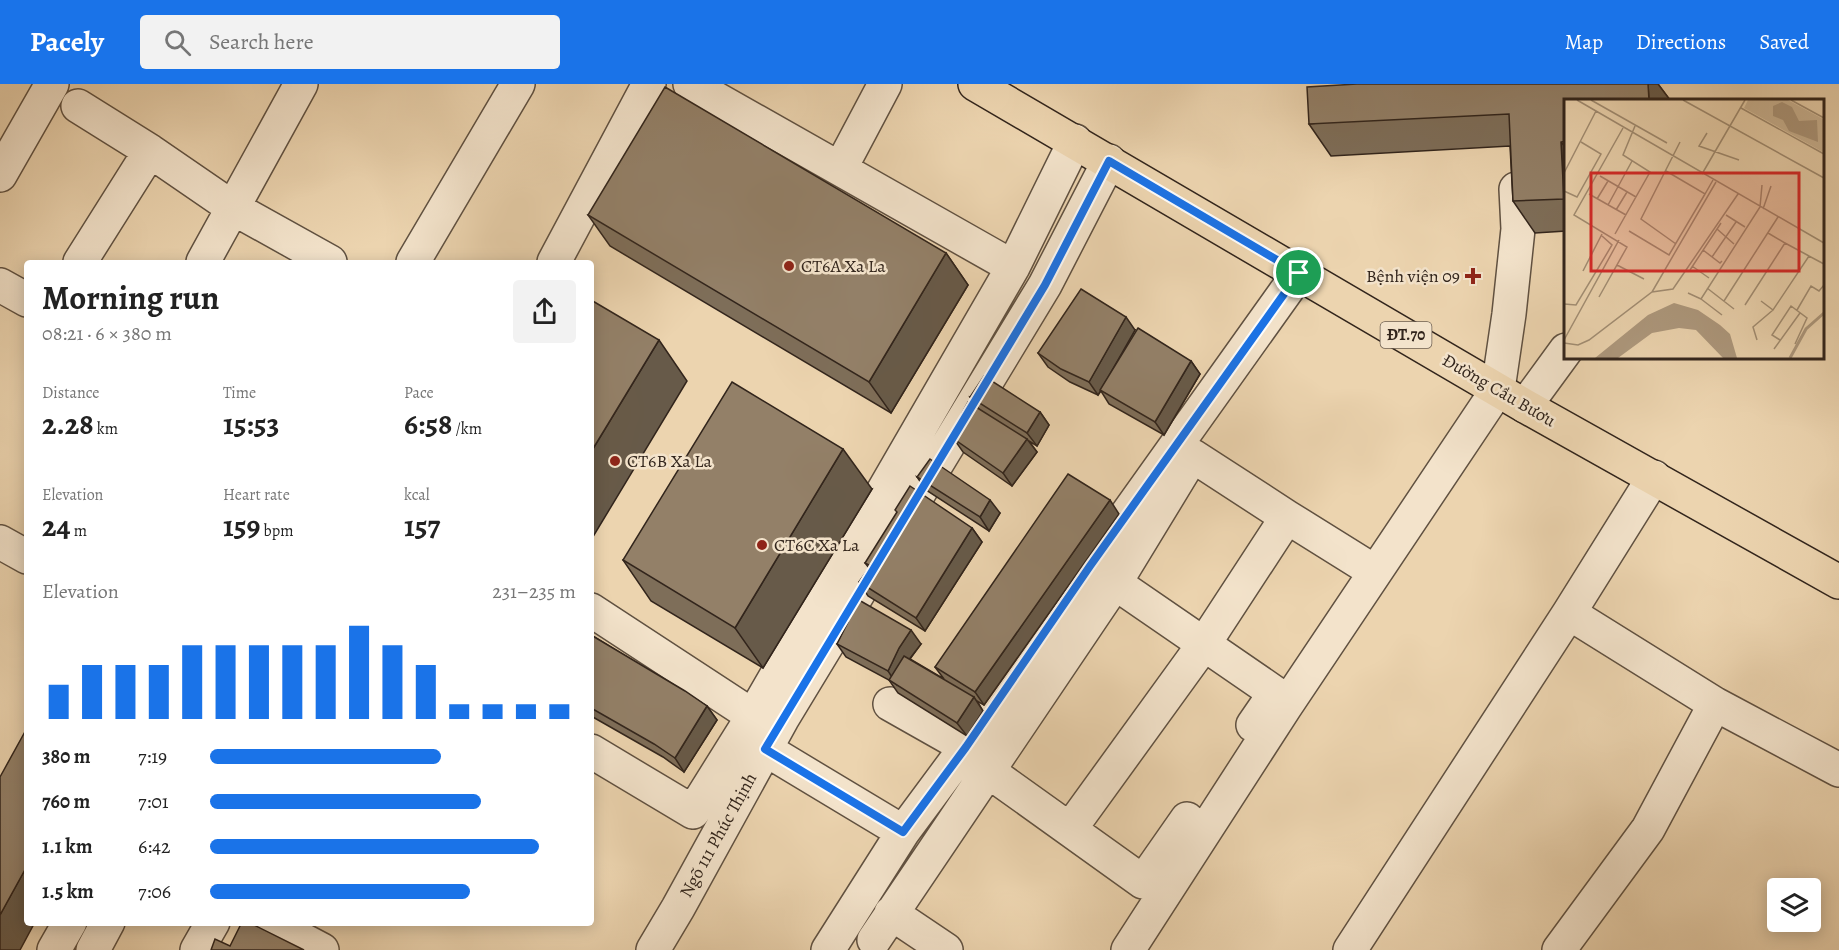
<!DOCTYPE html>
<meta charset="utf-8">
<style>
:root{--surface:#fff;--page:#f2f2f2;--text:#222;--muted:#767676;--accent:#1a73e8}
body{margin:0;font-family:Alegreya,serif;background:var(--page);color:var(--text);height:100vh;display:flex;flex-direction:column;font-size:22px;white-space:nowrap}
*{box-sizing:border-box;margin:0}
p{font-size:20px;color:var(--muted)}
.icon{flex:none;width:33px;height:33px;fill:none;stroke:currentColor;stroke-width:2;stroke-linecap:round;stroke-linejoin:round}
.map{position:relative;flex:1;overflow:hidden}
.sheet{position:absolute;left:24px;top:176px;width:570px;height:666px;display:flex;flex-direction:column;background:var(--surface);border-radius:6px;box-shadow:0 3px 15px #0003}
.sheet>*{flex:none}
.buttons{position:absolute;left:1767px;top:794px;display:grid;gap:12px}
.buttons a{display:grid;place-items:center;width:54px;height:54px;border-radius:6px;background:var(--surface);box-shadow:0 3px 15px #0003;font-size:30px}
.pin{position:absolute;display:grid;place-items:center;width:51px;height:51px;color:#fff;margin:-26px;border:3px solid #fff;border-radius:50%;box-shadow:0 2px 6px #0007}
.round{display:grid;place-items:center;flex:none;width:63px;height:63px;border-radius:6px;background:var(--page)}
.overview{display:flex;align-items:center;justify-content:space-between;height:102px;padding:0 18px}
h1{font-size:33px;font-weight:700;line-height:45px}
.stats{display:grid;grid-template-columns:repeat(3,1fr);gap:9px;height:102px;padding:6px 18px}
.stats div{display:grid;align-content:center}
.stats b{font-size:30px;font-weight:700}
.stats small{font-size:16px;font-weight:400}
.stats p{font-size:16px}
.chart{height:168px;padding:12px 18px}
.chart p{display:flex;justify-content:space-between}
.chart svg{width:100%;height:108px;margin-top:6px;stroke:var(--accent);stroke-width:6}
ul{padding:0 18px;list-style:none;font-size:20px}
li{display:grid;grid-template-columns:96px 72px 1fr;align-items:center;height:45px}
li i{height:15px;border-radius:8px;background:var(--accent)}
header{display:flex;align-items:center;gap:36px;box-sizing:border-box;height:84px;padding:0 30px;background:var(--accent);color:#fff}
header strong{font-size:28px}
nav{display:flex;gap:33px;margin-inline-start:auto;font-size:21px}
.search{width:420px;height:54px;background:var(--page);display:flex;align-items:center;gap:15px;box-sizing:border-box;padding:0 21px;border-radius:6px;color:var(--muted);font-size:22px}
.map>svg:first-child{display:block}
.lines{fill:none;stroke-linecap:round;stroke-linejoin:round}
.minor-casing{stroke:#605141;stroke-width:36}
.major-casing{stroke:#32251c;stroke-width:36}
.minor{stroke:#f3e3cb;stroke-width:33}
.major{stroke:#ecd4af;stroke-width:33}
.wall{fill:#7e6e59;stroke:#32251c;stroke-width:1.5}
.shaded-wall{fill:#675a49;stroke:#32251c;stroke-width:1.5}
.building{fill:#938068;stroke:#32251c;stroke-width:1.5}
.route-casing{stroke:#fff;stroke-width:12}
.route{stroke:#1a73e8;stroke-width:8}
.poi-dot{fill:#8f2418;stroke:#f3e3cb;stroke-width:2}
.labels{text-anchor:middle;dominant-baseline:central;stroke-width:5;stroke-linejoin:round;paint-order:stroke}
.shield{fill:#f3e3cb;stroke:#6c5e50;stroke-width:1.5}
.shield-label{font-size:16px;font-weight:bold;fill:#32251c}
.poi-label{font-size:18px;fill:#32251c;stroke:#f3e3cb;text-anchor:start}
.street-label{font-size:18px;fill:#32251c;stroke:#f3e3cb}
.inset-river{fill:none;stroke:#ad987d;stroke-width:3}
.inset-road{fill:none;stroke:#a28e74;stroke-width:1.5}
.view{fill:#d62828;fill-opacity:0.15;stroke:#d62828;stroke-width:3}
.inset-edge{fill:none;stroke:#32251c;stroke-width:3}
</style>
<header>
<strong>Pacely</strong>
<div class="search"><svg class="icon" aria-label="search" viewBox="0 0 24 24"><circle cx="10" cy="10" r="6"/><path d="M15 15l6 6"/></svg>Search here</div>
<nav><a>Map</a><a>Directions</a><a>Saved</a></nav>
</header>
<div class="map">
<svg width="1839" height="866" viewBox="0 0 1839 866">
<rect width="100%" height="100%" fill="#ecd4af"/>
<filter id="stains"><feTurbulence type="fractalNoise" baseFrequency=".00333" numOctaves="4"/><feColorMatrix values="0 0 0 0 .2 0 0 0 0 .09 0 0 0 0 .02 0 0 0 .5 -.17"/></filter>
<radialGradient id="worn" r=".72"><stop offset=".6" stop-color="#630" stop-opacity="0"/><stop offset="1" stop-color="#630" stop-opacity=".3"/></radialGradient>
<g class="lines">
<!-- minor casing -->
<g class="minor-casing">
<path id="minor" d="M690,0L1013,183L1075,57
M78,22L150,67L233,124L330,178
M840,85L885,0
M0,91L52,0
M80,178L150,67
M203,178L301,0
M413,178L518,0
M554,178L649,0
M0,201L27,216
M1525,322L1566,266
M1193,372L1287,433L1364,481
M0,458L27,473
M1115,499L1275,609L1253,641
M591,526L753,632
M890,620L966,663
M1715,620L1839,686
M765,665L903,748
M591,667L693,728L753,632L1013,183
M988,687L1143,798L1187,735
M1070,745L1204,560L1287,433
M891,829L946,866
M269,838L322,866
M874,856L1115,499L1185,384
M54,866L70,838
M93,866L108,838
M197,866L213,838
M653,866L678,824L782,635L1045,201L1109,77
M828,866L903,748L966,663L1090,482L1299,189
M1128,866L1285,623L1498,305L1509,230L1518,145L1516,105
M1350,866L1569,529L1654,393
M1559,866L1648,745L1715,620L1569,529"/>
</g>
<!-- major casing -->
<g class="major-casing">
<path id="major" d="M975,0L1525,322L1839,498"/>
</g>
<!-- minor -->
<use href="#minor" class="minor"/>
<!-- major -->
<use href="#major" class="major"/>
</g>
<!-- wall -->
<path class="wall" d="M1658,0L1670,16H1566V147L1535,149L1513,117L1510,62L1331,72L1309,40Z
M588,131L946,169L968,201L891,329L610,162Z
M1135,246L1115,281L1191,277L1200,290L1164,351L1109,320L1101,307L1098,311L1070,298L1048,283L1038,269Z
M970,313L1040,328L1049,341L1037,362L1029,357L1037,368L1012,402L963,368L954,355L967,337L962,329L979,325Z
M917,393L1000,429L989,447L926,406Z
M872,405L763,584L651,517L623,476Z
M1119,430L984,621L977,617L983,627L967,652L898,609L889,596L846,573L837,560H921L910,575L944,595L935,583Z
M972,444L982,458L925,547L868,512L859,498L869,484L865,479Z
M591,551L707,622L717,636L684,688L663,673L591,632Z"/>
<!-- shaded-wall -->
<path class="shaded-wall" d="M1648,0H1658L1670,16H1649Z
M1561,58L1566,64V117L1564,115Z
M946,169L968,201L891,329L869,298Z
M1126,233L1135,246L1098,311L1089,298Z
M659,256L687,297L591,456V368Z
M1191,277L1200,290L1164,351L1155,338Z
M1040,328L1049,341L1037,362L1027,349Z
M1027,355L1037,368L1012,402L1003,389Z
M843,365L872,405L763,584L735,544Z
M990,416L1000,429L989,447L980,433Z
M1110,416L1119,430L984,621L975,608Z
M972,444L982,458L925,547L916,534Z
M911,546L921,560L908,577L897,601L888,587L899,564Z
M974,613L983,627L967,652L957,639Z
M707,622L717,636L684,688L675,674Z
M27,782V838H35L20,866H0V831Z"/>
<!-- building -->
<path class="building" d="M1357,0H1648L1649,16H1566V57L1561,58L1564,115L1513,117L1509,30L1309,40L1307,3Z
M665,3L946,169L869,298L588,131Z
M1081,205L1126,233L1089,298L1061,285L1038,269Z
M591,216L659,256L591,368Z
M1138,244L1191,277L1155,338L1100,306Z
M984,292L1040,328L1027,349L970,313Z
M732,298L843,365L735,544L623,476Z
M968,318L1027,355L1003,389L954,355L970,333L962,329Z
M930,375L990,416L980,433L917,393Z
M1068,390L1110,416L975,608L935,583Z
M910,402L972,444L916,534L859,498L871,482L865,479L897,428L895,426Z
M852,512L911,546L899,564L888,587L837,560L848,538L842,530Z
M591,551L685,607L707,622L675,674L654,660L591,624Z
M904,572L974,613L957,639L889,596Z
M27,644V782L0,831V693Z
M242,838H248L304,866H211L215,855L230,862Z"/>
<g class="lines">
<!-- route casing -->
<g class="route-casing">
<path id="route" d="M1109,77L1299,189L1090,482L966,663L903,748L765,665L1045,201Z"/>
</g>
<!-- route -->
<use href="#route" class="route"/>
</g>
<!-- markers -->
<g class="poi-dot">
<circle cx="789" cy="182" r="6"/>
<path d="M1470 183h6v6h6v6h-6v6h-6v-6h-6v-6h6z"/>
<circle cx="615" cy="377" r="6"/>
<circle cx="762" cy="461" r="6"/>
</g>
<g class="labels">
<!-- shield labels -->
<rect class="shield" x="1380.5" y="238" width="51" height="26" rx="4.5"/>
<g class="shield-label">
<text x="1406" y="251">ĐT.70</text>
</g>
<!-- poi labels -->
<g class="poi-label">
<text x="801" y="182">CT6A Xa La</text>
<text x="1460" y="192" text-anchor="end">Bệnh viện 09</text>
<text x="627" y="377">CT6B Xa La</text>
<text x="774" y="461">CT6C Xa La</text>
</g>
<!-- street labels -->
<g class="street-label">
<text transform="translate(1499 306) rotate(30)">Đường Cầu Bươu</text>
<text transform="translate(718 751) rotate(-61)">Ngõ 111 Phúc Thịnh</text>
</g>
</g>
<!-- overview -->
<g transform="translate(1564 15)">
<rect width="260" height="260" fill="#ecd4af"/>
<path d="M184,1H224L259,20V53L180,9Z" fill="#ccb696"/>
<path d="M218,3L228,8L235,22L253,21L254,43L225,32L219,21L209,17V7ZM110,204L134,211L156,226L166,235L173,259H159L132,231L115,229L88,234L54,259H31L84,216Z" fill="#ad987d"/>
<path class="inset-river" d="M226,259L242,230L260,214"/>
<path class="inset-road" d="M13,1L260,144M27,1L103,44M119,1L260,79M227,1L260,19M177,9L260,55M143,34L135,47L175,61M102,72L141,95L149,81M0,74L32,12M138,75L181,1M36,77L72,98M0,92L13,98L37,55L17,43M25,95L62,116M33,100L44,82M44,106L68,62M199,110L207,87M52,111L63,93M162,116L181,128M153,130L170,145M65,132L105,156L141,95M51,135L86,73L59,56L71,27M221,144L245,157M112,145L77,120L116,43M139,151L156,164L158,162M148,158L172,123M53,166L80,180M128,167L145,179M126,171L157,124M19,172L38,135M143,189L170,210M88,193L152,83M124,194L137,200L196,108L198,86M35,198L63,148L10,116L59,29M137,200L158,216M160,202L214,118M197,202L209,211L245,157L260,165M0,205L12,206L48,146L38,137M181,206L221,144L204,134M233,211L247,187L255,192L260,186M0,241L55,141M193,241L189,228L209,211M216,241L208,236L227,207L243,219L231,245M0,244L14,246L25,241L88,193L109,190L174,95M210,250L236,214"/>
<path class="view" d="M27,74H235V172H27Z"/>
<rect width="260" height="260" class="inset-edge"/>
</g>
<rect width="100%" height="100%" filter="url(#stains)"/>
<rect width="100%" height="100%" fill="url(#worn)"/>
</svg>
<div class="buttons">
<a><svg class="icon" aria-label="layers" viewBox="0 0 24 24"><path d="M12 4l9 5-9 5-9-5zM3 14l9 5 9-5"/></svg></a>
</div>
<div class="pin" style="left:1299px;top:189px;background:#1e9e55"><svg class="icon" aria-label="arrive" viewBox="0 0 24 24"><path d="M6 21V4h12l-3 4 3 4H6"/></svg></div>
<section class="sheet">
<div class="overview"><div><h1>Morning run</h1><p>08:21 · 6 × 380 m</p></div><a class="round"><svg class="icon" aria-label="share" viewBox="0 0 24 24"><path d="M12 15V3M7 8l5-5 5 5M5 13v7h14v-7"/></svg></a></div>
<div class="stats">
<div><p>Distance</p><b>2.28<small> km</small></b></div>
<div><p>Time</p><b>15:53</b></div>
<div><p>Pace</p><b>6:58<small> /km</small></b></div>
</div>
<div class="stats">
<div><p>Elevation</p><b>24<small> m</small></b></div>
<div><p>Heart rate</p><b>159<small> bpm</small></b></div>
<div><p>kcal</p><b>157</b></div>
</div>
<div class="chart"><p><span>Elevation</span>231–235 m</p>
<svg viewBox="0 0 160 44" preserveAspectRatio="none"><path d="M5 44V30M15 44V22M25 44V22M35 44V22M45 44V14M55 44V14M65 44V14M75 44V14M85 44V14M95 44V6M105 44V14M115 44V22M125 44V38M135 44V38M145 44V38M155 44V38"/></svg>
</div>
<ul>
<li><b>380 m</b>7:19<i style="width:63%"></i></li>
<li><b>760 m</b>7:01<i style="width:74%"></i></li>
<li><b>1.1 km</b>6:42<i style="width:90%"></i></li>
<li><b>1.5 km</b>7:06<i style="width:71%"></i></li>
</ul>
</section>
</div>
